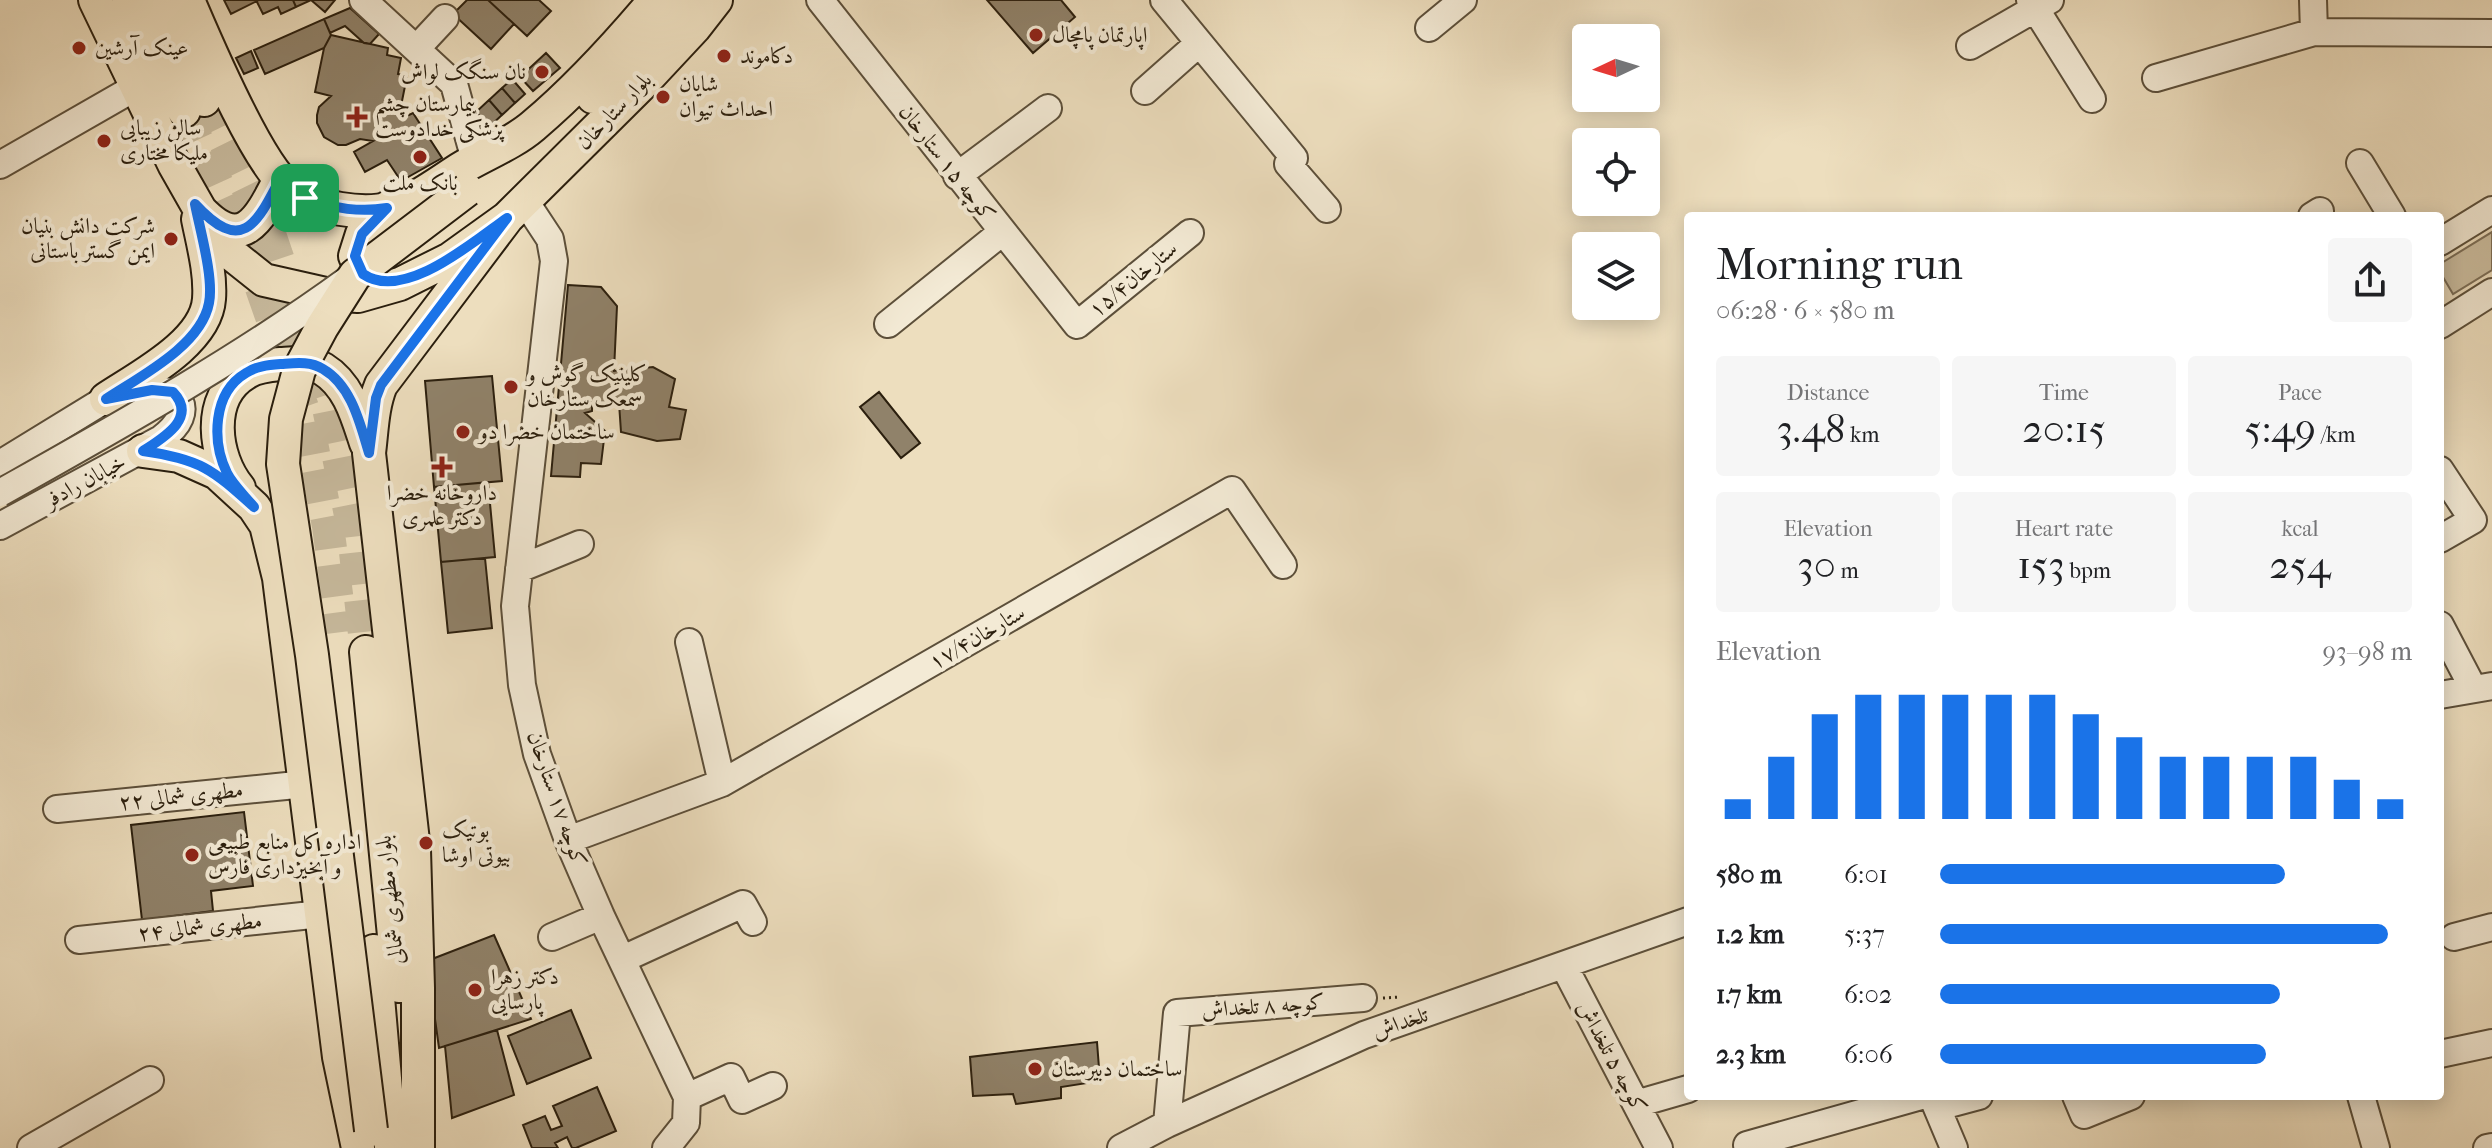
<!DOCTYPE html>
<meta charset="utf-8">
<style>
:root{--surface:#fff;--page:#f6f6f6;--text:#202124;--muted:#757577;--accent:#1a73e8}
body{margin:0;font-family:"IM FELL French Canon",Amiri,serif;background:var(--page);color:var(--text);height:100vh;display:flex;flex-direction:column;font-size:30px;white-space:nowrap}
*{box-sizing:border-box;margin:0}
p{font-size:26px;color:var(--muted)}
.icon{flex:none;width:44px;height:44px;fill:none;stroke:currentColor;stroke-width:2;stroke-linecap:round;stroke-linejoin:round}
.map{position:relative;flex:1;overflow:hidden}
.panel{position:absolute;left:1684px;top:212px;width:760px;height:888px;display:flex;flex-direction:column;background:var(--surface);border-radius:8px;box-shadow:0 4px 20px #0003}
.panel>*{flex:none}
.needle{width:52px;rotate:266deg}
.buttons{position:absolute;left:1572px;top:24px;display:grid;gap:16px}
.buttons a{display:grid;place-items:center;width:88px;height:88px;border-radius:8px;background:var(--surface);box-shadow:0 4px 20px #0003;font-size:40px}
.pin{position:absolute;display:grid;place-items:center;width:68px;height:68px;color:#fff;margin:-34px;border-radius:16px;box-shadow:0 4px 12px #0006}
.round{display:grid;place-items:center;flex:none;width:84px;height:84px;border-radius:8px;background:var(--page)}
.overview{display:flex;align-items:center;justify-content:space-between;height:136px;padding:0 32px}
h1{font-size:44px;font-weight:600;line-height:60px}
.stats{display:grid;grid-template-columns:repeat(3,1fr);gap:12px;height:136px;padding:8px 32px}
.stats div{display:grid;align-content:center;border-radius:8px;background:var(--page);text-align:center}
.stats b{font-size:40px;font-weight:600}
.stats small{font-size:22px;font-weight:400}
.stats p{font-size:22px}
.chart{height:224px;padding:16px 32px}
.chart p{display:flex;justify-content:space-between}
.chart svg{width:100%;height:144px;margin-top:8px;stroke:var(--accent);stroke-width:6}
ul{padding:0 32px;list-style:none;font-size:26px}
li{display:grid;grid-template-columns:128px 96px 1fr;align-items:center;height:60px}
li i{height:20px;border-radius:10px;background:var(--accent)}
.map>svg:first-child{display:block}
.green{fill:#ccbea0;stroke:#7c6e57;stroke-width:2}
.building{fill:#90826a;stroke:#2b1f0e;stroke-width:2}
.lines{fill:none;stroke-linecap:round;stroke-linejoin:round}
.major-tunnel{stroke:#c6b89b;stroke-width:32;stroke-dasharray:32 16;stroke-linecap:butt}
.minor-casing{stroke:#5c4f3a;stroke-width:30}
.major-casing{stroke:#2b1f0e;stroke-width:36}
.path{stroke:#2b1f0e;stroke-width:3;stroke-dasharray:2 4;stroke-linecap:butt}
.minor{stroke:#f3ead5;stroke-width:26}
.major{stroke:#eddebe;stroke-width:32}
.minor-bridge-casing{stroke:#5c4f3a;stroke-width:30;stroke-linecap:butt}
.major-bridge-casing{stroke:#2b1f0e;stroke-width:36;stroke-linecap:butt}
.minor-bridge{stroke:#f3ead5;stroke-width:26}
.major-bridge{stroke:#eddebe;stroke-width:32}
.route-casing{stroke:#fff;stroke-width:16}
.route{stroke:#1a73e8;stroke-width:10}
.poi-dot{fill:#8f2418;stroke:#f3ead5;stroke-width:3}
.labels{text-anchor:middle;dominant-baseline:central;stroke-width:8;stroke-linejoin:round;paint-order:stroke}
.poi-label{font-size:22px;fill:#2b1f0e;stroke:#f3ead5;text-anchor:start}
.street-label{font-size:22px;fill:#2b1f0e;stroke:#f3ead5}
</style>
<div class="map">
<svg width="2492" height="1148" viewBox="0 0 2492 1148">
<rect width="100%" height="100%" fill="#eddebe"/>
<filter id="stains"><feTurbulence type="fractalNoise" baseFrequency=".0025" numOctaves="4"/><feColorMatrix values="0 0 0 0 .2 0 0 0 0 .09 0 0 0 0 .02 0 0 0 .5 -.17"/></filter>
<radialGradient id="worn" r=".72"><stop offset=".6" stop-color="#630" stop-opacity="0"/><stop offset="1" stop-color="#630" stop-opacity=".3"/></radialGradient>
<!-- green -->
<path class="green" d="M2492,232V270L2453,294L2440,272V264Z"/>
<!-- building -->
<path class="building" d="M224,0H256L257,1L231,14Z
M256,0H293L296,7L281,14L278,7L263,14Z
M293,0H335L325,12L311,0L296,7Z
M467,0H488L514,24L491,49L453,14Z
M488,0H539L551,11L527,36Z
M987,0H1061L1075,17L1033,53Z
M350,8L379,34L370,44L364,43L345,26L330,33L324,19Z
M324,19L331,35L324,48L265,74L254,50Z
M331,35L388,48L387,55L401,58L398,74L407,76L401,106L407,116L413,113L442,158L401,181L387,160L365,172L354,152L373,141L360,139L346,145H338L324,137L317,123V115L319,107L331,96L315,92L324,48Z
M251,51L258,68L244,74L236,58Z
M546,53L560,68L533,91L520,77Z
M512,79L525,94L515,103L502,88Z
M502,88L515,103L502,115L489,100Z
M489,100L502,115L489,127L476,112Z
M568,285L601,287L617,306L614,371L653,367L675,379L669,407L686,410L680,439L657,441L621,432L619,403L592,402V411L585,413L605,431L601,464L581,463L580,477L551,476Z
M492,376L502,481L434,487L425,381Z
M879,392L920,443L901,458L860,407Z
M488,482L495,557L441,562L434,487Z
M485,558L492,628L448,633L441,562Z
M244,812L253,886L211,891L213,911L142,920L131,825Z
M494,935L531,1019L439,1048L427,961Z
M571,1010L591,1058L527,1084L508,1036Z
M497,1030L514,1095L452,1118L445,1046Z
M1097,1042L1100,1081L1061,1087V1098L1016,1104L1013,1094L973,1096L970,1057Z
M597,1087L616,1131L576,1148H572L567,1137L555,1143L558,1148H532L523,1125L545,1116L551,1130L562,1126L553,1106Z"/>
<g class="lines">
<!-- major-tunnel -->
<path class="major-tunnel" d="M204,100L270,234L327,403L352,525L366,652
M184,111L246,245L308,422L328,526L342,632"/>
<!-- minor casing -->
<g class="minor-casing">
<path id="minor" d="M363,0L454,84L475,160
M820,0L1077,325L1190,233
M1164,0L1294,158L1288,164L1327,209
M2030,0L2092,99
M2313,0L2314,32
M1429,28L1463,0
M1970,46L2050,0
M417,48L445,18
M2156,78L2314,32L2492,33
M1145,91L1198,44
M2360,163L2392,216
M0,165L136,87
M957,176L1048,108
M525,201L550,239L554,261L515,606L522,685L537,754L568,840L601,916L687,1097L686,1123L666,1148
M2312,216L2320,211
M2440,242L2492,210
M888,324L1001,233
M2440,325L2492,292
M0,464L106,399L152,390L173,392C191,410 177,427 161,439L0,526
M2440,470L2473,520L2440,539
M519,569L580,544
M2440,625L2473,688
M689,642L722,783
M2440,695L2492,686
M57,809L306,784
M568,840L722,783L1232,490L1283,565
M552,937L601,916
M2454,937L2492,927
M79,940L321,914
M623,959L743,904L753,922
M1564,966L1659,1148
M2440,1054L2492,1043
M1932,1096L1954,1148
M2076,1096L2084,1115L2131,1096
M2361,1096L2376,1148
M687,1097L731,1077L742,1100L773,1086
M1636,1104L1688,1089
M1938,1107L1979,1096
M1167,1124L1177,1013L1363,998
M1747,1145L1921,1096
M31,1148L150,1080
M1121,1148L1167,1124L1364,1035L1688,921
M2487,1148L2492,1147"/>
</g>
<!-- major casing -->
<g class="major-casing">
<path id="major" d="M95,0L174,164L220,245L264,280L326,294L358,296L400,284L450,259L507,218L639,87L695,27L716,0
M129,0L184,111
M156,0L204,100
M188,0C206,42 258,167 292,191C316,208 363,216 391,208C416,200 438,183 460,169C483,155 512,144 533,126C577,89 618,44 655,0
M593,97L652,37L684,0
M200,210C243,255 260,218 280,179
M382,282L363,274L355,256L362,234L387,208
M106,399C139,377 206,343 209,299C211,273 203,244 198,219
M143,451L179,456L217,473L254,507L266,525L279,578L339,1057L358,1148
M239,488C214,458 205,397 246,373C256,366 269,365 281,364C296,363 310,361 323,369C349,385 357,416 366,443
M366,652L399,986
M374,951L391,1148
M418,1148V988L414,850L369,453C372,430 372,407 381,385L507,218"/>
</g>
<!-- path -->
<path class="path" d="M1383,998L1400,997"/>
<!-- minor -->
<use href="#minor" class="minor"/>
<!-- major -->
<use href="#major" class="major"/>
<!-- minor-bridge casing -->
<g class="minor-bridge-casing">
<path id="minor-bridge" d="M0,493C119,426 238,360 349,279"/>
</g>
<!-- major-bridge casing -->
<g class="major-bridge-casing">
<path id="major-bridge" d="M371,1130L312,655L283,464L286,419L299,370L322,327L355,275L467,190"/>
</g>
<!-- minor-bridge -->
<use href="#minor-bridge" class="minor-bridge"/>
<!-- major-bridge -->
<use href="#major-bridge" class="major-bridge"/>
</g>
<g class="lines">
<!-- route casing -->
<g class="route-casing">
<path id="route" d="M280,179C307,205 351,214 387,208L362,234L355,256L363,274C404,302 473,242 507,218L381,385L376,398L369,453C360,424 352,386 323,369C310,361 296,363 281,364C269,365 256,366 246,373C212,393 212,442 227,473C233,485 245,496 254,507C212,469 200,459 143,451C163,438 198,418 173,392L152,390L106,399C139,377 201,346 209,303C214,278 200,230 195,204C241,254 256,226 280,179Z"/>
</g>
<!-- route -->
<use href="#route" class="route"/>
</g>
<!-- markers -->
<g class="poi-dot">
<circle cx="1036" cy="35" r="8"/>
<circle cx="79" cy="48" r="8"/>
<circle cx="724" cy="56" r="8"/>
<circle cx="542" cy="72" r="8"/>
<circle cx="663" cy="97" r="8"/>
<path d="M353 105h8v8h8v8h-8v8h-8v-8h-8v-8h8z"/>
<circle cx="104" cy="141" r="8"/>
<circle cx="420" cy="157" r="8"/>
<circle cx="171" cy="239" r="8"/>
<circle cx="511" cy="387" r="8"/>
<circle cx="463" cy="432" r="8"/>
<path d="M438 455h8v8h8v8h-8v8h-8v-8h-8v-8h8z"/>
<circle cx="426" cy="843" r="8"/>
<circle cx="192" cy="855" r="8"/>
<circle cx="475" cy="990" r="8"/>
<circle cx="1035" cy="1069" r="8"/>
</g>
<g class="labels">
<!-- poi labels -->
<g class="poi-label">
<text x="1052" y="35">اپارتمان پامچال</text>
<text x="95" y="48">عینک آرشین</text>
<text x="740" y="56">دکاموند</text>
<text x="526" y="72" text-anchor="end">نان سنگک لواش</text>
<text x="679" y="84">شایان<tspan x="679" dy="25">احداث تیوان</tspan></text>
<text x="375" y="104">بیمارستان چشم<tspan x="375" dy="25">پزشکی خدادوست</tspan></text>
<text x="120" y="128">سالن زیبایی<tspan x="120" dy="25">ملیکا مختاری</tspan></text>
<text x="420" y="183" text-anchor="middle">بانک ملت</text>
<text x="155" y="226" text-anchor="end">شرکت دانش بنیان<tspan x="155" dy="25">ایمن گستر باستانی</tspan></text>
<text x="527" y="374">کلینیک گوش و<tspan x="527" dy="25">سمعک ستارخان</tspan></text>
<text x="479" y="432">ساختمان خضرا دو</text>
<text x="442" y="493" text-anchor="middle">داروخانه خضرا<tspan x="442" dy="25">دکتر علمری</tspan></text>
<text x="442" y="830">بوتیک<tspan x="442" dy="25">بیوتی اوشا</tspan></text>
<text x="208" y="842">اداره کل منابع طبیعى<tspan x="208" dy="25">و آبخیزدارى فارس</tspan></text>
<text x="491" y="977">دکتر زهرا<tspan x="491" dy="25">پارسایی</tspan></text>
<text x="1051" y="1069">ساختمان دبیرستان</text>
</g>
<!-- street labels -->
<g class="street-label">
<text transform="translate(614 111) rotate(-46)">بلوار ستارخان</text>
<text transform="translate(947 163) rotate(52)">کوچه ۱۵ ستارخان</text>
<text transform="translate(1133 279) rotate(-39)">ستارخان۱۵/۴</text>
<text transform="translate(85 481) rotate(-28)">خیابان رادفر</text>
<text transform="translate(977 637) rotate(-30)">ستارخان۱۷/۴</text>
<text transform="translate(181 796) rotate(-6)">مطهرى شمالى ۲۲</text>
<text transform="translate(557 799) rotate(71)">کوچه ۱۷ ستارخان</text>
<text transform="translate(390 900) rotate(-96)">بلوار مطهرى شمالى</text>
<text transform="translate(200 927) rotate(-6)">مطهرى شمالى ۲۴</text>
<text transform="translate(1263 1006) rotate(-4)">کوچه ۸ تلخداش</text>
<text transform="translate(1400 1023) rotate(-19)">تلخداش</text>
<text transform="translate(1612 1057) rotate(62)">کوچه ۵ تلخداش</text>
</g>
</g>
<rect width="100%" height="100%" filter="url(#stains)"/>
<rect width="100%" height="100%" fill="url(#worn)"/>
</svg>
<div class="buttons">
<a><svg class="needle" viewBox="-14 -14 28 28"><path d="M0-13l5 13h-10z" fill="#e53935"/><path d="M0 13l5-13h-10z" fill="#757577"/></svg></a>
<a><svg class="icon" aria-label="locate" viewBox="0 0 24 24"><circle cx="12" cy="12" r="6"/><path d="M12 2v4M12 18v4M2 12h4M18 12h4"/></svg></a>
<a><svg class="icon" aria-label="layers" viewBox="0 0 24 24"><path d="M12 4l9 5-9 5-9-5zM3 14l9 5 9-5"/></svg></a>
</div>
<div class="pin" style="left:305px;top:198px;background:#1e9e55"><svg class="icon" aria-label="arrive" viewBox="0 0 24 24"><path d="M6 21V4h12l-3 4 3 4H6"/></svg></div>
<section class="panel">
<div class="overview"><div><h1>Morning run</h1><p>06:28 · 6 × 580 m</p></div><a class="round"><svg class="icon" aria-label="share" viewBox="0 0 24 24"><path d="M12 15V3M7 8l5-5 5 5M5 13v7h14v-7"/></svg></a></div>
<div class="stats">
<div><p>Distance</p><b>3.48<small> km</small></b></div>
<div><p>Time</p><b>20:15</b></div>
<div><p>Pace</p><b>5:49<small> /km</small></b></div>
</div>
<div class="stats">
<div><p>Elevation</p><b>30<small> m</small></b></div>
<div><p>Heart rate</p><b>153<small> bpm</small></b></div>
<div><p>kcal</p><b>254</b></div>
</div>
<div class="chart"><p><span>Elevation</span>93–98 m</p>
<svg viewBox="0 0 160 44" preserveAspectRatio="none"><path d="M5 44V38M15 44V25M25 44V12M35 44V6M45 44V6M55 44V6M65 44V6M75 44V6M85 44V12M95 44V19M105 44V25M115 44V25M125 44V25M135 44V25M145 44V32M155 44V38"/></svg>
</div>
<ul>
<li><b>580 m</b>6:01<i style="width:73%"></i></li>
<li><b>1.2 km</b>5:37<i style="width:95%"></i></li>
<li><b>1.7 km</b>6:02<i style="width:72%"></i></li>
<li><b>2.3 km</b>6:06<i style="width:69%"></i></li>
</ul>
</section>
</div>
